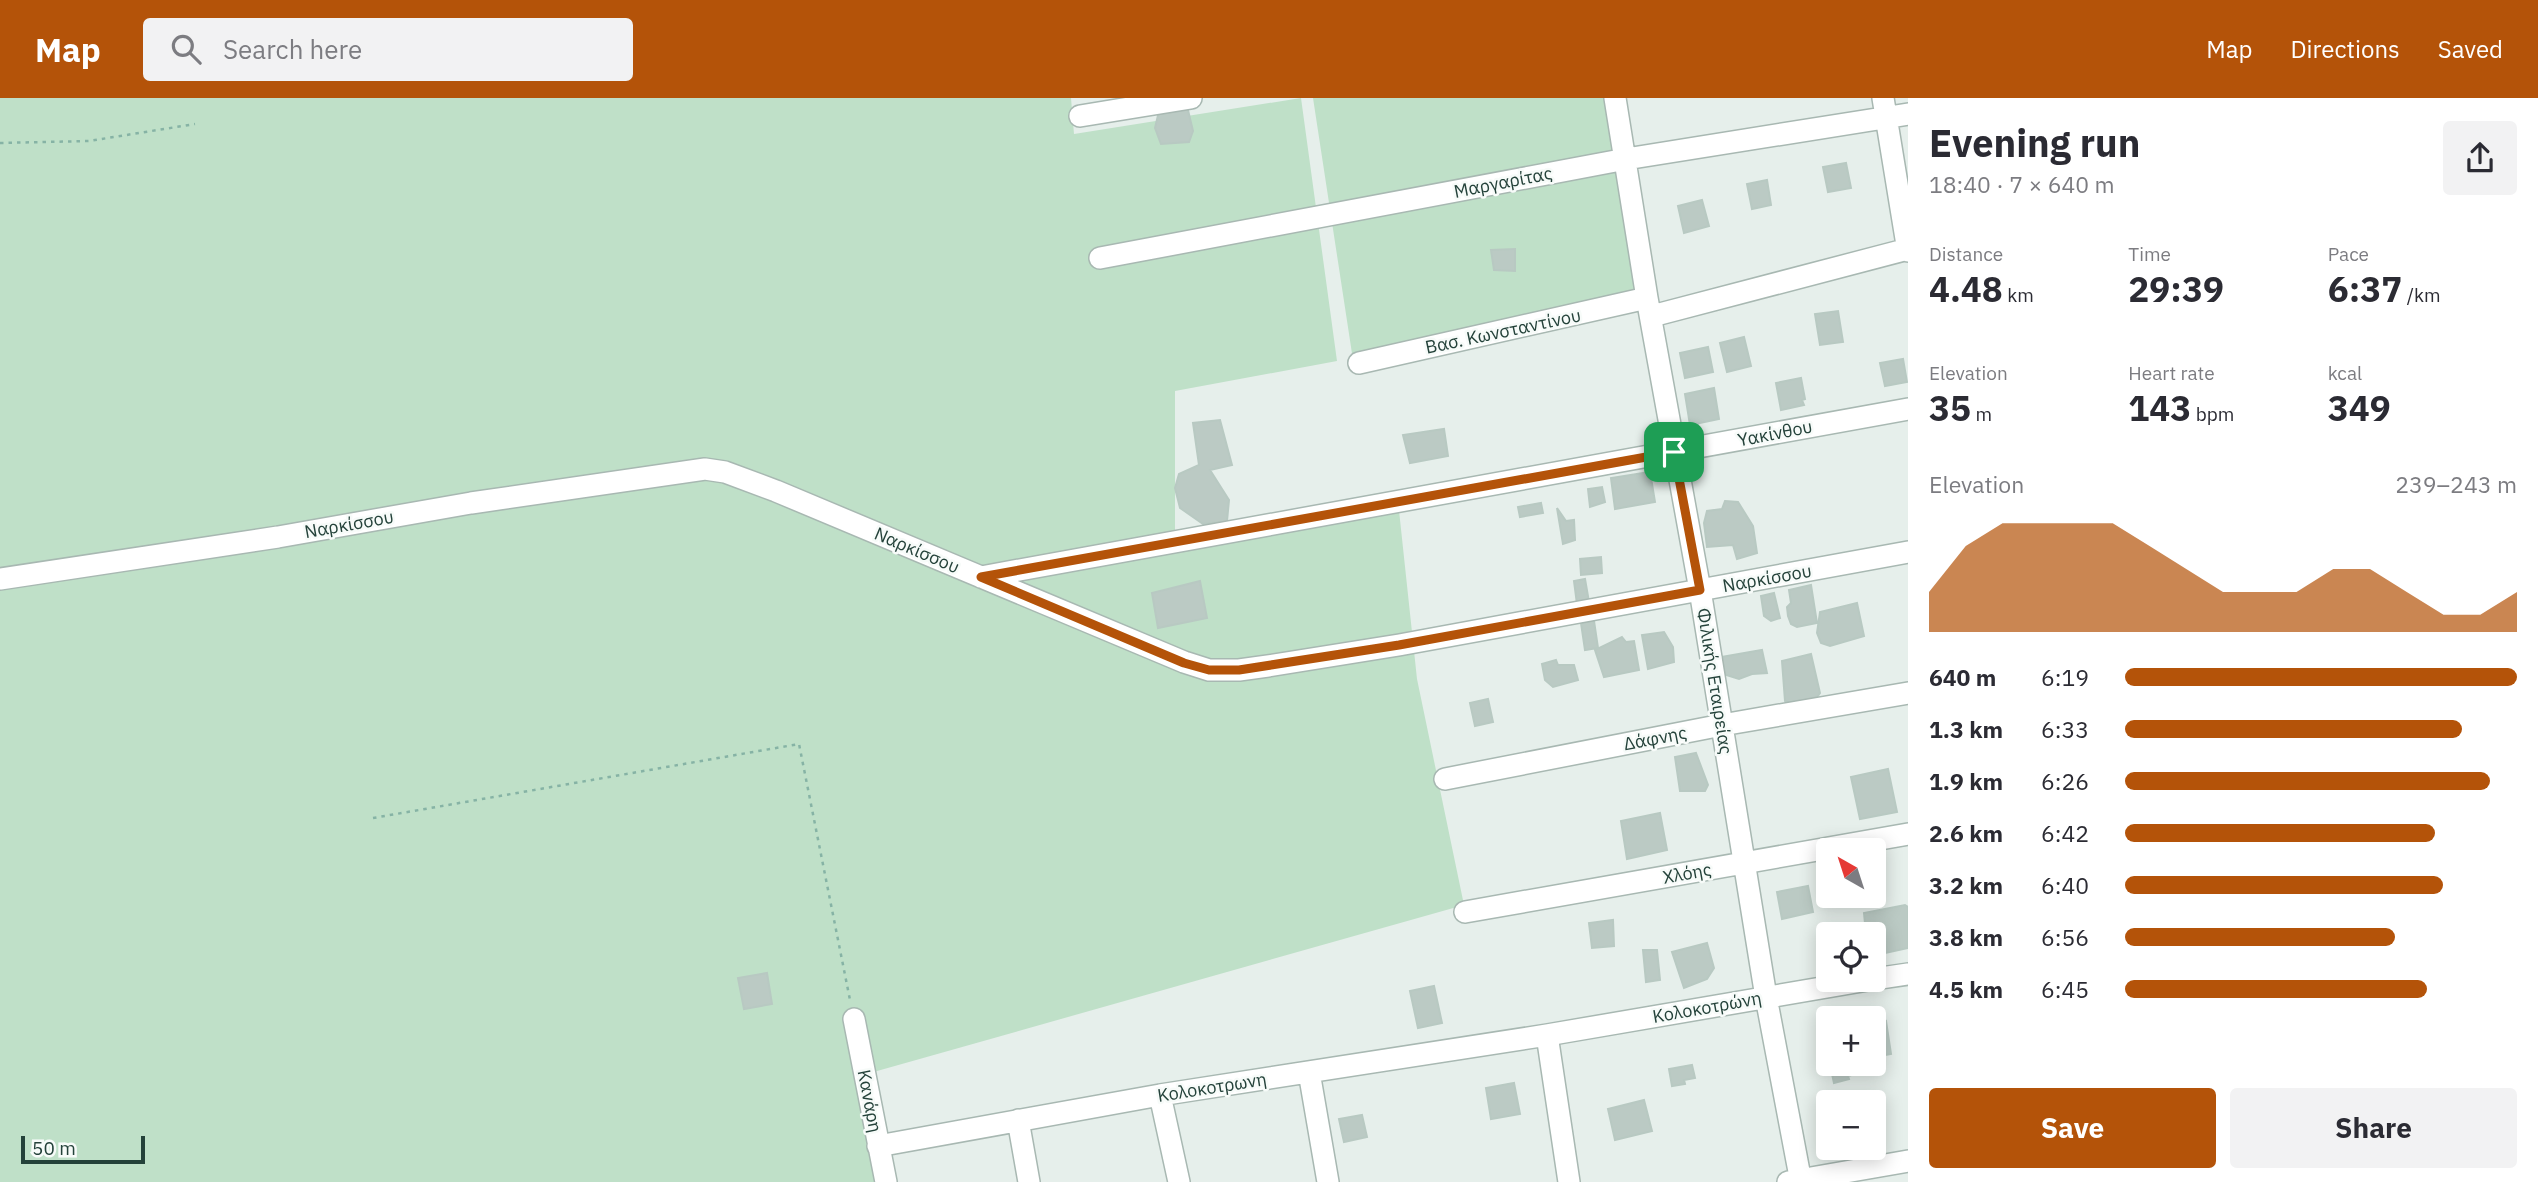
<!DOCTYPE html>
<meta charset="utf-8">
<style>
:root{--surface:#fff;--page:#f2f2f3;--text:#2b2b33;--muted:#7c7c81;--accent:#b45309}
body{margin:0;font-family:"IBM Plex Sans",sans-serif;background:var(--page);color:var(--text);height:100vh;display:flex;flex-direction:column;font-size:26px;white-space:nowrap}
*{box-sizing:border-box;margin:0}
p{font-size:23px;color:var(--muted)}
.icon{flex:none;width:38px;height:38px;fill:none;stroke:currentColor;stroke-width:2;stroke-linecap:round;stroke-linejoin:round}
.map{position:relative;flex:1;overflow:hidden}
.details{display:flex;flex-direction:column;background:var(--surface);width:630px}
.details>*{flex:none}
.needle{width:46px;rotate:321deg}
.buttons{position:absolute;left:1816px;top:740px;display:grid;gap:14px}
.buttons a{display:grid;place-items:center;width:70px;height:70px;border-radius:7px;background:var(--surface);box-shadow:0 4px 18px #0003;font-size:35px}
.scale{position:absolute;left:21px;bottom:18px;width:124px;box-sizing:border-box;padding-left:7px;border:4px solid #24423a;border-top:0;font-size:19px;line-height:24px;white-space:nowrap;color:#24423a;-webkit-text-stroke:5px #f7fbf9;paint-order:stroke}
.pin{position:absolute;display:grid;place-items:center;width:60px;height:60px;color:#fff;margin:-30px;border-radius:14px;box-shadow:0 4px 10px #0006}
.round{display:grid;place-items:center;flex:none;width:74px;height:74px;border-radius:7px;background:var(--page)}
.head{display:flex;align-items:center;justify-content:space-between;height:119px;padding:0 21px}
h1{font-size:38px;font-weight:700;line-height:52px}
.figures{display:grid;grid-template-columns:repeat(3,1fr);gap:10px;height:119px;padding:7px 21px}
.figures div{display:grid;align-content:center}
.figures b{font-size:35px;font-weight:700}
.figures small{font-size:19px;font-weight:400}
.figures p{font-size:19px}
.chart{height:196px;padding:14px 21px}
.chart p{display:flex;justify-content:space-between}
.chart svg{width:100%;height:126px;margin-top:7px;fill:var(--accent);opacity:.7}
.primary-button{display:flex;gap:14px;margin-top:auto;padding:14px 21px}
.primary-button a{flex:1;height:80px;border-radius:7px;background:var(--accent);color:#fff;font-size:28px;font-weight:700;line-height:80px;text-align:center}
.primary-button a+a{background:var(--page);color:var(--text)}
ul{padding:0 21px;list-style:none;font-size:23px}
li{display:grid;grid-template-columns:112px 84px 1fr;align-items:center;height:52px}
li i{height:18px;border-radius:9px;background:var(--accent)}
header{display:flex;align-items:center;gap:42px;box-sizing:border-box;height:98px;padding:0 35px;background:var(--accent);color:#fff}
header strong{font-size:33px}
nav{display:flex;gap:38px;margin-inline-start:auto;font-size:24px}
.search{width:490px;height:63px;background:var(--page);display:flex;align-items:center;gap:18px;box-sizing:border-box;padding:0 24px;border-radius:7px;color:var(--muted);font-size:26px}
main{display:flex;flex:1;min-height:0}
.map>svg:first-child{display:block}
.green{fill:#bfe0c8}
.building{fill:#bbcac4;stroke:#b8c9c2;stroke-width:2}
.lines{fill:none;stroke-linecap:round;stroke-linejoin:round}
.minor-casing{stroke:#a8b8b2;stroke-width:24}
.path{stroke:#86b3a5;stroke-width:2.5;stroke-dasharray:3.5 5;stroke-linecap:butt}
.minor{stroke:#fff;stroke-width:21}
.route-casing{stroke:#fff;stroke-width:14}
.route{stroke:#b45309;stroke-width:9}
.labels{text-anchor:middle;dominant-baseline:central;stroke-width:5;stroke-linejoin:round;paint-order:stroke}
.street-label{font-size:18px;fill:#24423a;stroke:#f7fbf9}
</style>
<header>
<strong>Map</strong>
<div class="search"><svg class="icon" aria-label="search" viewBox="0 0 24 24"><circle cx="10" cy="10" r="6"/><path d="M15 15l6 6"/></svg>Search here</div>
<nav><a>Map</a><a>Directions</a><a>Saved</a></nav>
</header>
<main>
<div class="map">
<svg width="1908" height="1084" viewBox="0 0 1908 1084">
<rect width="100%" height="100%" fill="#e6efeb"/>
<!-- green -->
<path class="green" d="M0,0H1071L1074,36L1301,0L1337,263L1175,293V433L1398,403L1417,581L1464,807L870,975L884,1084H0Z
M1313,0H1608L1640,197L1353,262Z"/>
<!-- building -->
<path class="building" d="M1187,8L1193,33L1189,44L1161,46L1155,30L1159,13Z
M1846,65L1851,90L1828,94L1823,69Z
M1767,82L1771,107L1752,111L1747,86Z
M1702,102L1709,128L1684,135L1678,108Z
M1515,151V173L1494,172L1491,152Z
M1838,213L1843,244L1820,247L1815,216Z
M1744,239L1751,268L1727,274L1720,245Z
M1708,249L1713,274L1685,280L1680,255Z
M1903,261L1907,284L1885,288L1880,265Z
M1801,280L1805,301L1802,302L1804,307L1781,312L1776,285Z
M1714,290L1719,321L1690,327L1685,296Z
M1220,322L1232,367L1210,372L1229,402L1227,423L1203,426L1180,410L1175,390L1179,376L1199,367L1193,325Z
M1444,331L1448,358L1410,365L1403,337Z
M1650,374L1655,404L1615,411L1611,380Z
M1602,389L1605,404L1590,409L1588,391Z
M1725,403L1738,404L1753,428L1757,455L1737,461L1733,447L1707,449L1704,425L1707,413L1722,411Z
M1541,405L1543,415L1520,419L1518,409Z
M1557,410L1566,423L1574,422L1575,442L1563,446Z
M1601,459L1602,475L1581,477L1580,461Z
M1585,481L1589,504L1577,506L1574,483Z
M1200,483L1207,520L1158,530L1152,495Z
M1811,487L1817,525L1797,529L1791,526L1788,518L1787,509L1791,505L1789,492Z
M1774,495L1780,520L1771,523L1764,518L1761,498Z
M1857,505L1864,538L1830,548L1821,545L1817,535L1820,514Z
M1594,523L1598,550L1585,552L1581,525Z
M1664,534L1673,549L1674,564L1648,571L1642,537Z
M1622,539L1626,544L1634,543L1639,572L1604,579L1595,552Z
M1762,552L1767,575L1752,576L1739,581L1723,576L1721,559Z
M1811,556L1820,595L1817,599L1793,605L1785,603L1782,563Z
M1556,562L1558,567H1574L1578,582L1553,589L1545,582L1542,566Z
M1488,601L1493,624L1475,628L1470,605Z
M1696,655L1708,687L1705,693H1680L1675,659Z
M1888,671L1897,714L1860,721L1851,679Z
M1660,715L1667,752L1627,761L1621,723Z
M1808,788L1813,814L1782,821L1777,794Z
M1905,807L1908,809V850L1881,856L1874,848V836H1866L1864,815Z
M1613,822L1614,848L1592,850L1589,825Z
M1707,845L1714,870L1707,881L1684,890L1672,854Z
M1643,852H1657L1660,882L1646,884Z
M767,875L772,906L744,911L738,880Z
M1434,888L1442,925L1418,930L1410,893Z
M1886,923L1891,956L1874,959V925Z
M1835,966H1855L1852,968L1855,976L1848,978L1849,981L1834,985L1830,967Z
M1692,967L1695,980L1684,982L1685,986L1672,988L1669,971Z
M1514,985L1520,1016L1491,1021L1486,990Z
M1644,1002L1652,1033L1615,1042L1608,1011Z
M1362,1017L1367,1039L1344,1044L1339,1021Z"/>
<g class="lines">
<!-- minor casing -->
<g class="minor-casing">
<path id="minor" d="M1615,0L1647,200L1700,492L1766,899L1801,1084
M1883,0L1908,153
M1080,18L1191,0
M1100,160L1626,61L1908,16
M1652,218L1908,151
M1359,265L1647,200
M981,479L1908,311
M0,481L278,439L471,405L705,371L725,374L776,393L1184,564L1209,572H1239L1268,568L1399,547L1908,454
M1445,681L1722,627L1908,595
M1465,814L1908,736
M1874,881L1908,876
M854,921L886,1084
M1547,937L1569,1084
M1309,974L1328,1084
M1160,997L1179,1084
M1018,1022L1029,1084
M878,1048L1160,997L1547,937L1868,882
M1788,1084L1908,1063"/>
</g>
<!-- path -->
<path class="path" d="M0,45L89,43L195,26
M373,720L799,646L850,902"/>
<!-- minor -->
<use href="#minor" class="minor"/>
</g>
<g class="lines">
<!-- route casing -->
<g class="route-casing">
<path id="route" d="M1674,354L1700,492L1399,547L1239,572H1209L1184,565L981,479Z"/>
</g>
<!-- route -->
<use href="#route" class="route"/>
</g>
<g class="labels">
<!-- street labels -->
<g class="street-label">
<text transform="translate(1503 84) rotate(-11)">Μαργαρίτας</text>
<text transform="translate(1503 233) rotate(-12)">Βασ. Κωνσταντίνου</text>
<text transform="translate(1775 335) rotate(-11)">Υακίνθου</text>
<text transform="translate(349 426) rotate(-10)">Ναρκίσσου</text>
<text transform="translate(917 452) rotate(23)">Ναρκίσσου</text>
<text transform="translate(1767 480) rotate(-10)">Ναρκίσσου</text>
<text transform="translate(1715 583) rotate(81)">Φιλικής Εταιρείας</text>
<text transform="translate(1655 640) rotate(-11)">Δάφνης</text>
<text transform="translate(1687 775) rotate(-10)">Χλόης</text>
<text transform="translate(1707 909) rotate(-10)">Κολοκοτρώνη</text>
<text transform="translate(1212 989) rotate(-9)">Κολοκοτρωνη</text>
<text transform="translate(870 1003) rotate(79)">Κανάρη</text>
</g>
</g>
</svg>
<div class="buttons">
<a><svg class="needle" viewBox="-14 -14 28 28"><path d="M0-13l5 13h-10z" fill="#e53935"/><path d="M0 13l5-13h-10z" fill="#7c7c81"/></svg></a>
<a><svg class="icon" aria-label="locate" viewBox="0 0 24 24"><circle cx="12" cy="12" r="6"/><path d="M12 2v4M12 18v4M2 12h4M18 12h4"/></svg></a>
<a>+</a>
<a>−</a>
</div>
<div class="scale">50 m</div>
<div class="pin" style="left:1674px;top:354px;background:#1e9e55"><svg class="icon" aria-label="arrive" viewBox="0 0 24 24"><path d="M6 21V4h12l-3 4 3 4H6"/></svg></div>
</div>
<section class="details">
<div class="head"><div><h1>Evening run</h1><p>18:40 · 7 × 640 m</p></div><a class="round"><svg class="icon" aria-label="share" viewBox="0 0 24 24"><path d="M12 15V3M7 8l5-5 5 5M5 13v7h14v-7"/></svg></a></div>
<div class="figures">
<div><p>Distance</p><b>4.48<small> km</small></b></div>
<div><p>Time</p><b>29:39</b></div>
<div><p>Pace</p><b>6:37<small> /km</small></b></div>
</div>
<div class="figures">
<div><p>Elevation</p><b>35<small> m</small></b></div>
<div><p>Heart rate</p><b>143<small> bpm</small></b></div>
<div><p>kcal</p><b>349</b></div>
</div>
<div class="chart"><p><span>Elevation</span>239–243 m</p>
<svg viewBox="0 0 160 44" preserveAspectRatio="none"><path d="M0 44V30L10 14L20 6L30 6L40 6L50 6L60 14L70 22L80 30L90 30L100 30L110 22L120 22L130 30L140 38L150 38L160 30V44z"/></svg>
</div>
<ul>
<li><b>640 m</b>6:19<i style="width:100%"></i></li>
<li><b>1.3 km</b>6:33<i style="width:86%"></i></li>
<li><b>1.9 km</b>6:26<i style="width:93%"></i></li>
<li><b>2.6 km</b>6:42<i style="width:79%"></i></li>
<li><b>3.2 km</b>6:40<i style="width:81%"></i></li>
<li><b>3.8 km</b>6:56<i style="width:69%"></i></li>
<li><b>4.5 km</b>6:45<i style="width:77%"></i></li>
</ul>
<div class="primary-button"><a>Save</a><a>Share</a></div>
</section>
</main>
